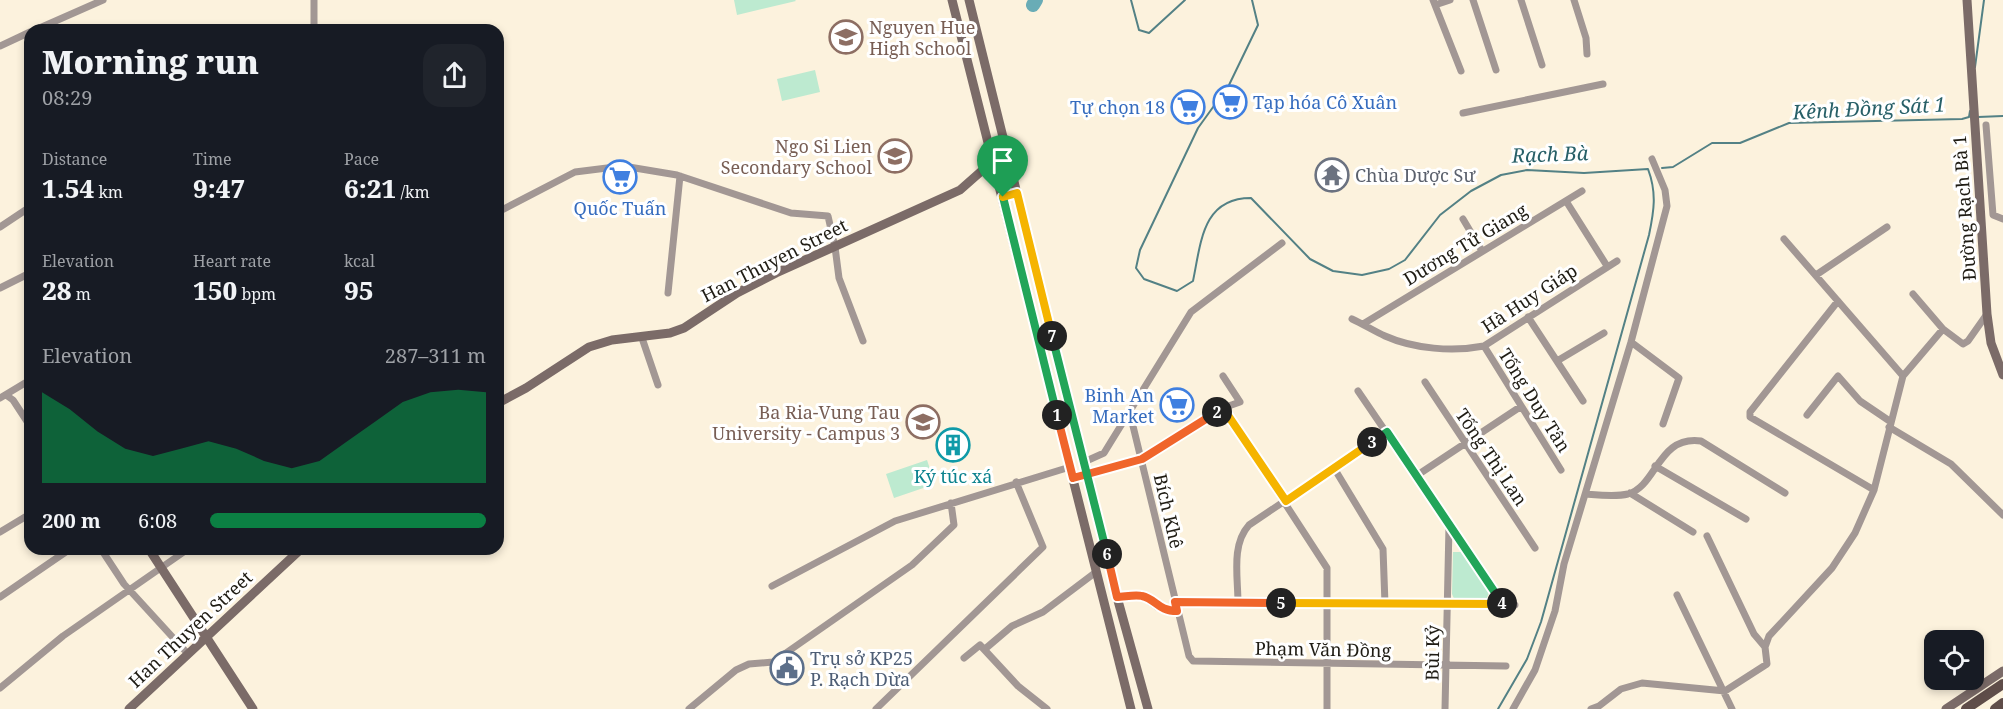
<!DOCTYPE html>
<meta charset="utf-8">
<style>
:root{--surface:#171b24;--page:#20242c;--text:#f1f3f6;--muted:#9ea1a6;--accent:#0b8043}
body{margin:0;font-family:"Noto Serif",serif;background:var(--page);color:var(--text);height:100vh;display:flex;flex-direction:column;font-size:22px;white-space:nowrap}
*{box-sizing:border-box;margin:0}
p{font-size:20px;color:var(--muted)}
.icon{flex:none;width:33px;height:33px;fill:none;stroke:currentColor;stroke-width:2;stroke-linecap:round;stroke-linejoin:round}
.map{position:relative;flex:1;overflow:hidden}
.drawer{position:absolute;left:24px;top:24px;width:480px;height:531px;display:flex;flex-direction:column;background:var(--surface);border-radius:18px;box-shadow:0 3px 9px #0003}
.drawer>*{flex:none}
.tools{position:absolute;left:1924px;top:630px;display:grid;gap:12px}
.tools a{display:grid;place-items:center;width:60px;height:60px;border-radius:12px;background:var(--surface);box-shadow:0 3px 9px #0003;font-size:30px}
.pin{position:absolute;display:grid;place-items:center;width:51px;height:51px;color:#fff;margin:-62px -26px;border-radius:50% 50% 50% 0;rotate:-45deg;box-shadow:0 0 6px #0007}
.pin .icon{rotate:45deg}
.km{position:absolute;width:30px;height:30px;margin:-15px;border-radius:50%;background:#222;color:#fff;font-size:16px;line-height:30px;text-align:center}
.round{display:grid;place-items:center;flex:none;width:63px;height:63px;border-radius:18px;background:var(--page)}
.overview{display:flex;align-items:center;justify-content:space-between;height:102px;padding:0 18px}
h1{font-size:33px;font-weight:800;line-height:45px}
.figures{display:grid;grid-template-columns:repeat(3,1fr);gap:9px;height:102px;padding:6px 18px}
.figures div{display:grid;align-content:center}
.figures b{font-size:26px;font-weight:800}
.figures small{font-size:16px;font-weight:400}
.figures p{font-size:16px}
.chart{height:168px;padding:12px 18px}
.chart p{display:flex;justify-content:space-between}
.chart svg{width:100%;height:108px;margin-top:6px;fill:var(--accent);opacity:.7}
ul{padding:0 18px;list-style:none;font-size:20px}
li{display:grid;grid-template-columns:96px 72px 1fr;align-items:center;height:45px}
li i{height:15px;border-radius:8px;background:var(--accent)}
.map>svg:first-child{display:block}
.green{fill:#bdead0}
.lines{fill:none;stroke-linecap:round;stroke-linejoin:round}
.stream{stroke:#538185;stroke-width:2}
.river{stroke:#69acb6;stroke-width:14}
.street{stroke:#a29794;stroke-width:7}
.secondary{stroke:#7b6b68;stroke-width:9}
.primary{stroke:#5f4d49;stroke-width:10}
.split-1-casing{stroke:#fff;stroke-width:12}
.split-2-casing{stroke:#fff;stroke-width:12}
.split-3-casing{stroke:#fff;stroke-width:12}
.split-4-casing{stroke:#fff;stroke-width:12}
.split-5-casing{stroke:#fff;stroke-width:12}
.split-6-casing{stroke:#fff;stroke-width:12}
.split-7-casing{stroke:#fff;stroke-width:12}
.split-8-casing{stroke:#fff;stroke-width:12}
.split-1{stroke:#22a559;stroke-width:8}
.split-2{stroke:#f0652b;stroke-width:8}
.split-3{stroke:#f5b400;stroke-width:8}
.split-4{stroke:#22a559;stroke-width:8}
.split-5{stroke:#f5b400;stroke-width:8}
.split-6{stroke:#f0652b;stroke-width:8}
.split-7{stroke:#22a559;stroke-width:8}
.split-8{stroke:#f5b400;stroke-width:8}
.labels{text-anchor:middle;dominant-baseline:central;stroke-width:6;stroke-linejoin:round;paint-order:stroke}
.education-label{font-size:18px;fill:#785e54;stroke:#fff;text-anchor:end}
.shop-label{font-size:18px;fill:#366cbe;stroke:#fff;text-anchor:end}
.worship-label{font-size:18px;fill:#5b616d;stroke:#fff;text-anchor:start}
.street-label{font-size:18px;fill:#1f1c14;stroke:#fff}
.culture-label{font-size:18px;fill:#0d838f;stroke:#fff}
.service-label{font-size:18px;fill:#4e5e75;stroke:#fff;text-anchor:start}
.water-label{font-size:20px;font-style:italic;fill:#286068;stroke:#fff}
</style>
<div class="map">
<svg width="2003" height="709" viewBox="0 0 2003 709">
<rect width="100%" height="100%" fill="#fcf2dd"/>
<!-- green -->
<path class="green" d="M734,0H795L796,1L737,15Z
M815,70L820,92L782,101L777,79Z
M927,460L935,484L894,498L886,474Z
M1453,552H1463L1489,593L1486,600L1455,601L1452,594Z"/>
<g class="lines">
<!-- stream -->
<path class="stream" d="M1131,0L1139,30L1149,33L1185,0
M1252,0L1258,25L1229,85L1198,128L1140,250L1136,268L1144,279L1177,291L1193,281C1201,243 1202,198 1251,198L1310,259L1333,271L1362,275L1389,269L1405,260L1440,215L1471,191L1501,175L1527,170L1584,173L1648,169C1657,193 1654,211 1649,235L1541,622L1527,659L1498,709
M1975,67L1984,0
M1978,117L2003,116
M1662,168L1673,167L1712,143H1740L1789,123L1962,119L1969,117L1970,111"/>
<!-- river -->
<path class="river" d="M1033,5L1036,0"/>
<!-- street -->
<path class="street" d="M1433,0L1461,71
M1473,0L1496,70
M1521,0L1542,65
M1574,0L1586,38L1587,54
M1435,5L1450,0
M35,30L103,0
M314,30V0
M0,46L30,32
M1463,113L1603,84
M1986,125L1993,215L2003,219
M1566,201L1607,266
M498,212L575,172L623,166L677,175L791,213L828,216L835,247L839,278L863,341
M1463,219L1482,251
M0,227L30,207
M1784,239L1903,376
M1816,275L1887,227
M0,288L30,273
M668,293L680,176
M1913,294L1943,329
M1838,301L1750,412V417L1874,490
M1528,317L1583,401
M1352,319C1363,324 1374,331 1385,336C1414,349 1453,352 1484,346L1617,261
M1363,324L1582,191
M642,338L658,385
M1631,342L1679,378L1663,424
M1484,346L1561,470
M1557,361L1604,333
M1425,382L1535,548
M1358,391L1504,605
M6,395L13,400L30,426
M0,398L30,380
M1223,408L1327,568V709
M1807,415L1838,376L1860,401L1891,422
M1133,426L1189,656L1193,661L1506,666
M1889,427L1951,464L2003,515
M1084,462L1104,453L1191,312L1282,243
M1655,466L1746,519
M1334,468L1383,549L1385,604
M1087,474L1142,459L1223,408L1240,402L1223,376
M1416,476L1520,407
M1630,493L1693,532
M1586,494C1599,495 1615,497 1628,494C1657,486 1658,435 1701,441L1785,493
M0,532L30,514
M1707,536L1754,634L1765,647
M101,549L124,584L188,654
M772,586L895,521L1070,467
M1677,595L1732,709
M0,597L70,549
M1117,597L1142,596L1157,607L1177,611
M1175,602L1515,605
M1238,603C1238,577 1231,545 1249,525L1387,432
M985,649L1012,626L1043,612L1096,572
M964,658L980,645L1018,686L1047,709
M0,688L63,636L188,549
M689,709L736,670L749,664L773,662L912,565L954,525L951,503
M876,709L1043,547L1016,482
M1445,709L1449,526
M1513,709L1535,670L1555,611L1564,564L1631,342L1667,206L1665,190L1652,159
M1591,709L1599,706L1621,689L1642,683L1725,691L1767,664L1765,647L1769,636L1832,568L1855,533L1874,490L1903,376L1943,329L1963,344L1968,341L1987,314"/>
<!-- secondary -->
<path class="secondary" d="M952,0L1131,709
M969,0L1117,597L1148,709
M1967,0L1987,314L1991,343L2003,375
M498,403L526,388L589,347L612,340L670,333L684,328L737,293L776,273L960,190L994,160
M149,549L253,709
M129,709L301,549
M1946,709L2003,671"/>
<!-- primary -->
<path class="primary" d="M1966,709L2003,684
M1995,709L2003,703"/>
</g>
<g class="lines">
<!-- split-1 casing -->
<g class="split-1-casing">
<path id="split-1" d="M1003,197L1057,415"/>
</g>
<!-- split-2 casing -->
<g class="split-2-casing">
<path id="split-2" d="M1057,415L1073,478L1142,459L1217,412"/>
</g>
<!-- split-3 casing -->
<g class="split-3-casing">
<path id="split-3" d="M1217,412L1223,408L1286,501L1372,442"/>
</g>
<!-- split-4 casing -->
<g class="split-4-casing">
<path id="split-4" d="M1372,442L1387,432L1502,603"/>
</g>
<!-- split-5 casing -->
<g class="split-5-casing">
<path id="split-5" d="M1281,603L1504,604L1502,603"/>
</g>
<!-- split-6 casing -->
<g class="split-6-casing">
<path id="split-6" d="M1107,554L1117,597C1124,597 1135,594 1142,596C1156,599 1158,611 1177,611L1175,602L1281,603"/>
</g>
<!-- split-7 casing -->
<g class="split-7-casing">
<path id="split-7" d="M1052,336L1107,554"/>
</g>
<!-- split-8 casing -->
<g class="split-8-casing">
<path id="split-8" d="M1003,197L1017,193L1052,336"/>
</g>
<!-- split-1 -->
<use href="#split-1" class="split-1"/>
<!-- split-2 -->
<use href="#split-2" class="split-2"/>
<!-- split-3 -->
<use href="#split-3" class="split-3"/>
<!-- split-4 -->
<use href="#split-4" class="split-4"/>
<!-- split-5 -->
<use href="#split-5" class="split-5"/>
<!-- split-6 -->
<use href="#split-6" class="split-6"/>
<!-- split-7 -->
<use href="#split-7" class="split-7"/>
<!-- split-8 -->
<use href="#split-8" class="split-8"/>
</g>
<!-- icons -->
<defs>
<g id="school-ring" transform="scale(1.725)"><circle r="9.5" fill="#fff" stroke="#8d6e63" stroke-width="1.5"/><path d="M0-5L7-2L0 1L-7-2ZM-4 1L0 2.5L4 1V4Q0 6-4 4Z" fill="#8d6e63"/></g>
<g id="supermarket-ring" transform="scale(1.725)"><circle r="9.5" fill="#fff" stroke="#3f7fe0" stroke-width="1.5"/><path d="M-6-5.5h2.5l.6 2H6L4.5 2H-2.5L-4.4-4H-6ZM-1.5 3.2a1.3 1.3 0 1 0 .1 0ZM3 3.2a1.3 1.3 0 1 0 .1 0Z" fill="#3f7fe0"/></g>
<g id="temple-ring" transform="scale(1.725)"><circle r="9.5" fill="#fff" stroke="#6b7280" stroke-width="1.5"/><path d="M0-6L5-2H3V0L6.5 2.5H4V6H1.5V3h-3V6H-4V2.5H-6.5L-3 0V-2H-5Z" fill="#6b7280"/></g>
<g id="university-ring" transform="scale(1.725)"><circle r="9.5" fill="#fff" stroke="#8d6e63" stroke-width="1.5"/><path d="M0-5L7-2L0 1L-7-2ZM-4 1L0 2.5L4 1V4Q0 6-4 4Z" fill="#8d6e63"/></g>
<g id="building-ring" transform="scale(1.725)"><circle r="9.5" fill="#fff" stroke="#0f9aa8" stroke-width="1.5"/><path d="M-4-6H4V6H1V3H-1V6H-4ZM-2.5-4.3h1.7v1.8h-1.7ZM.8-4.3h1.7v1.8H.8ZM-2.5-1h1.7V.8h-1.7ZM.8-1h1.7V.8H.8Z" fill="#0f9aa8"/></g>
<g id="civic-ring" transform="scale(1.725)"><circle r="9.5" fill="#fff" stroke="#5c6f8a" stroke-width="1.5"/><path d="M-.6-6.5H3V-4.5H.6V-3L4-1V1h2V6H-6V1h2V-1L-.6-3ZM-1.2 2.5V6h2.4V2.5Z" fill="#5c6f8a"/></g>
</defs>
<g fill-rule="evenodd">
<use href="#school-ring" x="846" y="37"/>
<use href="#supermarket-ring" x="1230" y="102"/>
<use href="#supermarket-ring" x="1188" y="107"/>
<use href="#school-ring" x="895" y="156"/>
<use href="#temple-ring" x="1332" y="175"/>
<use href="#supermarket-ring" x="620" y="177"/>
<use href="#supermarket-ring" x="1177" y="405"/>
<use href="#university-ring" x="923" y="422"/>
<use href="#building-ring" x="953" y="445"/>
<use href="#civic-ring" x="787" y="668"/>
</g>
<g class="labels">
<!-- education labels -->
<g class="education-label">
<text x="869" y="27" text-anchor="start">Nguyen Hue<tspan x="869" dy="21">High School</tspan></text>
<text x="872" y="146">Ngo Si Lien<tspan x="872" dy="21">Secondary School</tspan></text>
<text x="900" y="412">Ba Ria-Vung Tau<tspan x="900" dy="21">University - Campus 3</tspan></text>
</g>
<!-- shop labels -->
<g class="shop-label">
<text x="1253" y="102" text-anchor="start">Tạp hóa Cô Xuân</text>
<text x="1165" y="107">Tự chọn 18</text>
<text x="620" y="208" text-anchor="middle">Quốc Tuấn</text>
<text x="1154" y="395">Binh An<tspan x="1154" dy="21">Market</tspan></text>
</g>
<!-- worship labels -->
<g class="worship-label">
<text x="1355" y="175">Chùa Dược Sư</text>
</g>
<!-- street labels -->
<g class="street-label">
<text transform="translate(1964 208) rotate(-94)">Đường Rạch Bà 1</text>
<text transform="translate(1465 244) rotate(-31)">Dương Tử Giang</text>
<text transform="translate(774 260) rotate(-27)">Han Thuyen Street</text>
<text transform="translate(1529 298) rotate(-33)">Hà Huy Giáp</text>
<text transform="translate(1535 400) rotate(58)">Tống Duy Tân</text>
<text transform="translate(1492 457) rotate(56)">Tống Thị Lan</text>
<text transform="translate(1169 511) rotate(77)">Bích Khê</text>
<text transform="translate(190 629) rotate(-43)">Han Thuyen Street</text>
<text transform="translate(1323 649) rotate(1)">Phạm Văn Đồng</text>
<text transform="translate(1432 653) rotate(-89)">Bùi Kỷ</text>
</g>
<!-- culture labels -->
<g class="culture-label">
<text x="953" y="476">Ký túc xá</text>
</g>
<!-- service labels -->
<g class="service-label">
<text x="810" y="658">Trụ sở KP25<tspan x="810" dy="21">P. Rạch Dừa</tspan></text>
</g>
<!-- water labels -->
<g class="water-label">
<text transform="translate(1869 108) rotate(-3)">Kênh Đồng Sát 1</text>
<text transform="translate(1550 154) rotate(-2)">Rạch Bà</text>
</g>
</g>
</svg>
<div class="tools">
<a><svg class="icon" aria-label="locate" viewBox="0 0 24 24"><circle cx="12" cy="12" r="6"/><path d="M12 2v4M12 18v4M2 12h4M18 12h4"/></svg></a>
</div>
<div class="pin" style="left:1003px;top:197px;background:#1e9e55"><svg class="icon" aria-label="arrive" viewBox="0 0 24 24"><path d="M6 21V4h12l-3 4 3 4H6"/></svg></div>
<b class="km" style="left:1057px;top:415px">1</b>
<b class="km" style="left:1217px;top:412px">2</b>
<b class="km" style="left:1372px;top:442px">3</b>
<b class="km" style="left:1502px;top:603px">4</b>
<b class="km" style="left:1281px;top:603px">5</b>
<b class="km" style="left:1107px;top:554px">6</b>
<b class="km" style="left:1052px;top:336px">7</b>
<section class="drawer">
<div class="overview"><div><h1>Morning run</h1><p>08:29</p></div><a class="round"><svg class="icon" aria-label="share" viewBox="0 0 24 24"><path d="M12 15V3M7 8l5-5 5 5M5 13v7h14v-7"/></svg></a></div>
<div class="figures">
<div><p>Distance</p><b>1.54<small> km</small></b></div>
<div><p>Time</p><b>9:47</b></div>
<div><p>Pace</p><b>6:21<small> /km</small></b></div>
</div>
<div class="figures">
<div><p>Elevation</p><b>28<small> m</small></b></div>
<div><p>Heart rate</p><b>150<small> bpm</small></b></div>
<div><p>kcal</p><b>95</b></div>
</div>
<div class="chart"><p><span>Elevation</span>287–311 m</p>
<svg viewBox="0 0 160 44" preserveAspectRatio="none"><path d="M0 44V7L10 14L20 23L30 30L40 33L50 30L60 27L70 30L80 35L90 38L100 35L110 27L120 19L130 11L140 7L150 6L160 7V44z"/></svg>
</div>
<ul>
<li><b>200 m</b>6:08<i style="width:100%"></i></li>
</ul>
</section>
</div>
